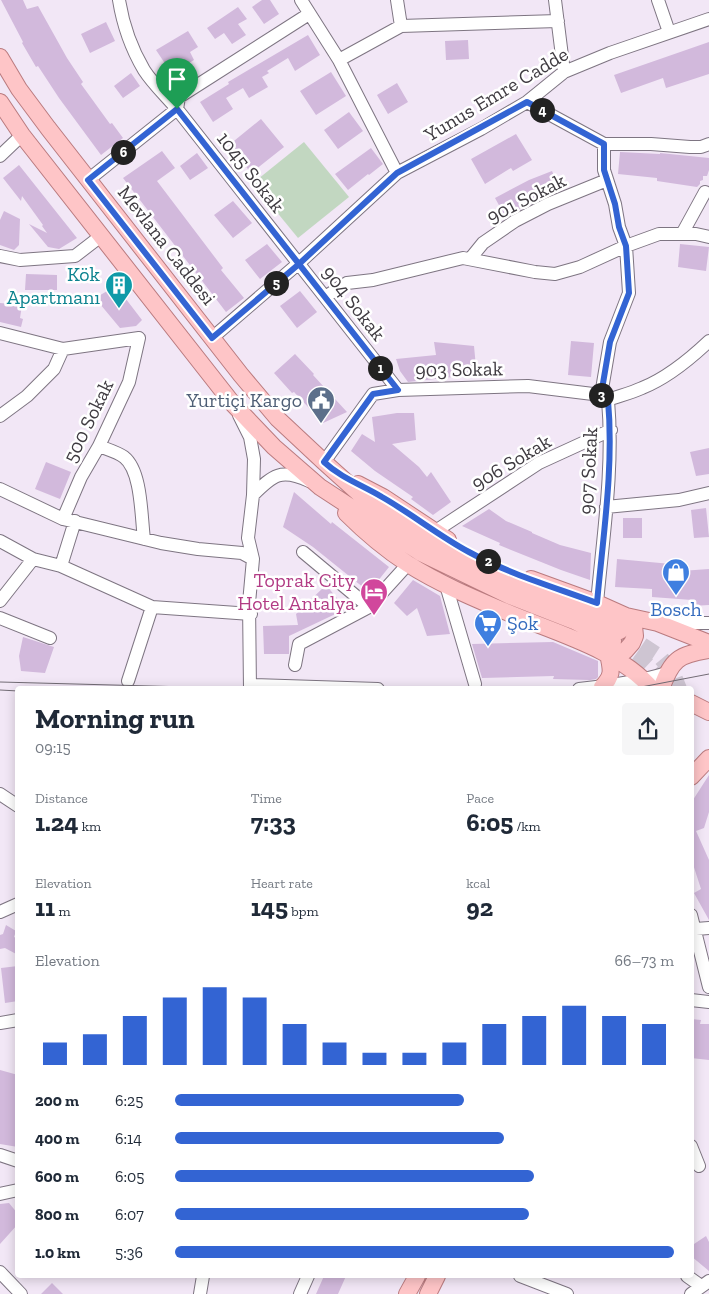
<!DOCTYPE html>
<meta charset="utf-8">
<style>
:root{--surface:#fff;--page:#f6f6f7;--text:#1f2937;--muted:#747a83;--accent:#3364d3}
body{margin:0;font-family:"Zilla Slab",serif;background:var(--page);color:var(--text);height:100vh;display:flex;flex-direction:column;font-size:19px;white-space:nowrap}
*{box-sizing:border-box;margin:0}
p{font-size:16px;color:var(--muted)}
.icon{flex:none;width:28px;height:28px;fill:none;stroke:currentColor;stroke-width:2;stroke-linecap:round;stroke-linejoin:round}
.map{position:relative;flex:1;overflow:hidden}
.details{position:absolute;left:15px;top:686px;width:679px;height:592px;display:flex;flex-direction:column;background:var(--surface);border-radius:5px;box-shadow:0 2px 12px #0003}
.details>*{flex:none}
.pin{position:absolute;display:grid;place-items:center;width:42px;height:42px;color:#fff;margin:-51px -21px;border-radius:50% 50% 50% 0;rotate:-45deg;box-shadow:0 0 5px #0007}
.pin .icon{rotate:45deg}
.km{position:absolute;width:25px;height:25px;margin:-12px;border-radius:50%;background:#222;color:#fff;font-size:14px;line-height:25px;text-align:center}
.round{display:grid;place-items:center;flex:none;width:52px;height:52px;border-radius:5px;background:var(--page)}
.headline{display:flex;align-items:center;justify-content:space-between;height:85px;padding:0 20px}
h1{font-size:28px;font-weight:700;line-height:38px}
.stats{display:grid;grid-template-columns:repeat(3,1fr);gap:8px;height:85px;padding:5px 20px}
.stats div{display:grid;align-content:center}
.stats b{font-size:25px;font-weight:700}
.stats small{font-size:14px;font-weight:400}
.stats p{font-size:14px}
.chart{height:140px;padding:10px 20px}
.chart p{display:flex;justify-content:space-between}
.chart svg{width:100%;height:90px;margin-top:5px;stroke:var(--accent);stroke-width:6}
ul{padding:0 20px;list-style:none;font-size:16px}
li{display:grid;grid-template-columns:80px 60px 1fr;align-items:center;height:38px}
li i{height:12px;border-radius:6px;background:var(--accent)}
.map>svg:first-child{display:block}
.green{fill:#c2d7c1}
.building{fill:#d2b9dc}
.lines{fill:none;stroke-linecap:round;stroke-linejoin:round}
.major-tunnel{stroke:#cec5d2;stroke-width:16;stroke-dasharray:16 8;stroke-linecap:butt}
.minor-casing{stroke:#7e7582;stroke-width:14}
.major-casing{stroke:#ba7b7f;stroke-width:18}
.minor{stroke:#fff;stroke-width:12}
.major{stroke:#fec5c7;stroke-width:16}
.tram{stroke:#726c75;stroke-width:1}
.route-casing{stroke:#fff;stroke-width:10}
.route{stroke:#3364d3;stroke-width:6}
.labels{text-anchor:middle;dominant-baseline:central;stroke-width:5;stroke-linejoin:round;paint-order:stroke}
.street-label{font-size:20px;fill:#3f3b41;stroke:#fff}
.culture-label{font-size:20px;fill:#0d838f;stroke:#fff;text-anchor:end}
.service-label{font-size:20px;fill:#4e5e75;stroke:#fff;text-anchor:end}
.hotel-label{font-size:20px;fill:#b23c85;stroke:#fff;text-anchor:end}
.shop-label{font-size:20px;fill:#366cbe;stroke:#fff}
</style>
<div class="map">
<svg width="709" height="1294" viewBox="0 0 709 1294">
<rect width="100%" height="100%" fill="#f2e7f6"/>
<!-- green -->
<path class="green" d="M304,142L349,197L298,238L253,183Z"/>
<!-- building -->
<path class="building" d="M1,0H23L27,9L38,6L67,58L83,82L81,84L110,124L112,123L123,138L101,155L59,98L38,66L36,67L22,43L23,42Z
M262,0H270L279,14L264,24L252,7Z
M238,7L247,19L238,24L246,35L232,44L224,33L215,39L207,28Z
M106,22L115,41L90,53L81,34Z
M188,31L198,47L190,52L194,60L179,69L174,60L166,65L156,50Z
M308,35L320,55L295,71L288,58L267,71L269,73L262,77L268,87L249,98L243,88L226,98L233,109L213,122L200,102L229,84L228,82Z
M468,40L469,59L446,60L445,41Z
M709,42V74L666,88L663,78L621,93L614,75Z
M331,72L346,96L316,115L300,91Z
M131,73L140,86L123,98L114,86Z
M397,83L408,102L388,114L377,95Z
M349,112L363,131L338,149L324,130Z
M261,119L284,147L251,173L229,145Z
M516,134L532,160L513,171L511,168L485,184L471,159Z
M371,148L383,164L369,175L368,174L348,190L335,174Z
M162,151L175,168L157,181L223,268L221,270L244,298L226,312L123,178Z
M620,152L660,154V153L709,158V170L707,176H703V180L700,181V184L697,187L657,181V178L618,174Z
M197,153L208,168L190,180L180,166Z
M19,165L77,238L59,249L48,247L29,224L47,233L42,226L43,225L22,196L21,201L3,178Z
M552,171L560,191L505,216L495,198L529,180Z
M233,201L252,223L233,238L214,215Z
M4,211L20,219L19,245L14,250L0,245V220Z
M267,244L282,262L260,279L245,260Z
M680,244L709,247L706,271L678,267Z
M26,274L57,275V290H25Z
M116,286L142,320L136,326L120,328L95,298Z
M300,291L317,312L297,328L280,306Z
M0,303L22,305L20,318L23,319L21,327L0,322Z
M571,341L594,343L591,377L568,375Z
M434,342L474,346L476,367L471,375L408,382L400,371L396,359L436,355Z
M295,354L314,374L313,375L347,412L323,423L294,392L292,393L274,373Z
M397,413H414L416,440L392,444L419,467L427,477L431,472L451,502L433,515L411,499L413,497L375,471L351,451L362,434L375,442L372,417Z
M709,448V474L696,476L690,452Z
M46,462L71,472L60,499L35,489Z
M294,492L331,524L332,522L389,567L369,592L313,547L283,527Z
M706,508L709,537L694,538L691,510Z
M489,509L506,521L532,532V533L560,545L591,553L590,580L561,570L499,545L500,543L462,526Z
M623,518H642V538H623Z
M617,559L682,565L681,571L709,569V605L692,606V600L652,597V589L615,587Z
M413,580L440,596L450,634L427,636L417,608L407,616L394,603Z
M326,585L346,609L289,636V654H264L263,626L298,625L296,614Z
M23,637L54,647L45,673L21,671L19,656Z
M553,642L598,661V677L596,679L590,680L553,679L554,676L482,678L472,644Z
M709,775V812L704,828L696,831L709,860V920L694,893L701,889L691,858V803Z
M6,925L16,931L14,937L18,939V955L5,948L0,949V935L3,934Z
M18,966V1001L5,1003L1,968Z
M691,1019L701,1020L700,1024H709V1060L691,1058Z
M0,1070L18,1075V1147L0,1144Z
M9,1203L18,1214V1224L0,1244V1204Z
M706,1236L709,1242V1271L691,1256V1246Z
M324,1276H346L338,1294H316Z
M52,1283L63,1294H41Z"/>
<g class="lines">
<!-- major-tunnel -->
<path class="major-tunnel" d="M622,632L660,657L672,671L679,689
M615,642C634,654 654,666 664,687"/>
<!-- minor casing -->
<g class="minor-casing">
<path id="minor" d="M119,0C123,25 131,48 144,70C153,84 166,96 177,109L398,390
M301,0L339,60L397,173
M397,0L401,26
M555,0L564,72
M658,0L669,32
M339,60L401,26L558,21
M527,102L604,144H651L690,147H701L709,144
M0,156L22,135
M88,180L177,109L179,97L309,14
M682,234L705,192
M0,256L20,260L75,256L101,236
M470,259L483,243L515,221L548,204L607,180
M325,297L347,283L373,280L463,258L535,272L555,274L580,267L626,246L659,234H696L709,237
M0,333L63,349L139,338L129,382L99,446L81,477L63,519
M212,338L299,263L397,173L481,129L527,102L564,72L610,53L709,19
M608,400C619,396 631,393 642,388C667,378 690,359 709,341
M239,415L250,437L254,459L253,495L248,538L253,559L249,603L250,689
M0,416L27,396L54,369L63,349
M99,446C106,449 117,452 124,457C142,471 141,517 144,539
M324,462L373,394L398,390L528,386L601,395
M0,489L63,519L161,543L198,549L242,553L253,559
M253,495C273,475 281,468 309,481
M606,507L679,500L709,493
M434,532L539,463L611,430
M0,541L33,559
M303,552L369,607
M61,566L75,521
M446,585L475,684
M0,601L33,559L61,566L152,607L251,614
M597,603C603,536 614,467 608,400L601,395L610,342L629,293L626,246L619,227L615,204L604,170V144
M0,618L50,638
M664,623H709
M295,665L299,644L369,607L408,564
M128,681L152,607
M250,685L378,689
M579,689C609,686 638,682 667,673
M0,794L18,806
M0,912L18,904
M691,915L709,987
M696,929L709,928
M691,1000L709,1002
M0,1023L18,1020
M691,1146L699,1166
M0,1155L18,1161
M0,1194L18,1190
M0,1272L21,1294
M520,1276L567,1294
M687,1276L701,1286
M200,1294L203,1276
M300,1294L308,1276
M691,1294L709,1281"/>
</g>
<!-- major casing -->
<g class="major-casing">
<path id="major" d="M0,57L19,89L48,128L241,375L278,419L324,462L373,506L405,528L432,543L473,565L596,617L620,631
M0,102L22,135L233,404L274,447L320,487L421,553L510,596L574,621L613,641
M358,484L383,497L448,540
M346,513C365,532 385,549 408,564C438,583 471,597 504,611C550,631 619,649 652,689
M531,579L597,603L626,616L634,626L635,636L632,643L625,651L608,654C611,669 614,675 602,687
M626,616L658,623L709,643
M661,689C672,659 678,655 709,650
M691,703L709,712
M691,777L709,758
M407,1294L417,1276
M428,1294L437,1276"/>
</g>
<!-- minor -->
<use href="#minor" class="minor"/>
<!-- major -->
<use href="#major" class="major"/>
<!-- tram -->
<path class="tram" d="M0,682L262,689
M631,689L709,674
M0,690L18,691"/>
</g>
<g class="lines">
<!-- route casing -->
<g class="route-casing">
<path id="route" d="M177,109L398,390L373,394L324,462C341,478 362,485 382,497C412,514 439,536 469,552C509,574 554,587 597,603C603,536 614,467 608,400L601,395L610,342L629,293L626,246L619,227L615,204L604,170V144L527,102L397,173L299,264L212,338L88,180L177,109"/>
</g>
<!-- route -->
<use href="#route" class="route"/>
</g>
<!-- icons -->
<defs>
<g id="building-pin" transform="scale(1.4375)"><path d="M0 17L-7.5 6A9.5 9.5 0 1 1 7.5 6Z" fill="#0f9aa8" stroke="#fff"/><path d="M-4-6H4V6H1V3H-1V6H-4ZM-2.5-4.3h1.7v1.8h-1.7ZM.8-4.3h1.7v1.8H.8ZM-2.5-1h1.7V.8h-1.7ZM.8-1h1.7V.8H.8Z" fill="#fff"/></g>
<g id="civic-pin" transform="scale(1.4375)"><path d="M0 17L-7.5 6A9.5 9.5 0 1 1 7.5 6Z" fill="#5c6f8a" stroke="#fff"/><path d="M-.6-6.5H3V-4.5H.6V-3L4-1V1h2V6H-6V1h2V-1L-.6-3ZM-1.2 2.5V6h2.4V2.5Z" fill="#fff"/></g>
<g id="shop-pin" transform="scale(1.4375)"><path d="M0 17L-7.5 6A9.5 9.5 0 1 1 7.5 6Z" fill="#3f7fe0" stroke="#fff"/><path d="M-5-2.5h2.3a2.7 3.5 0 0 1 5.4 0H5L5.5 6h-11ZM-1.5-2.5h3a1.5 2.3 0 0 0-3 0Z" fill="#fff"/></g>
<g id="hotel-pin" transform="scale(1.4375)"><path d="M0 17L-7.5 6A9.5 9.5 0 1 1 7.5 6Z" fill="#d1479c" stroke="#fff"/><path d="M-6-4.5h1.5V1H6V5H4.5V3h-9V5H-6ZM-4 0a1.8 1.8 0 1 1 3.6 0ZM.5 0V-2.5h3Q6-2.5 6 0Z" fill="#fff"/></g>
<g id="supermarket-pin" transform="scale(1.4375)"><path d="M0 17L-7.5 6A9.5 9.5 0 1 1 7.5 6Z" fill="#3f7fe0" stroke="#fff"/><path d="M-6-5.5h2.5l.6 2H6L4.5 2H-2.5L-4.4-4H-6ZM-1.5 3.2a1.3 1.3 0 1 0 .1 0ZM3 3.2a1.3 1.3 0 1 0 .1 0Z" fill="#fff"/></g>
</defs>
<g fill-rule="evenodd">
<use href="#building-pin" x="119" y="285"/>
<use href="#civic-pin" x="321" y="400"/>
<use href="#shop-pin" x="676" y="572"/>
<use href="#hotel-pin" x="374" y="592"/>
<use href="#supermarket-pin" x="488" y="623"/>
</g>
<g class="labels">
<!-- street labels -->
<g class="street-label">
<text transform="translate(496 94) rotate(-31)">Yunus Emre Cadde</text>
<text transform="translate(251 172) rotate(52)">1045 Sokak</text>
<text transform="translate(526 198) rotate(-27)">901 Sokak</text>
<text transform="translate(167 245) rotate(52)">Mevlana Caddesi</text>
<text transform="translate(354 303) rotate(52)">904 Sokak</text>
<text transform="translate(459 369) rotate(-1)">903 Sokak</text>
<text transform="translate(88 421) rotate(-64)">500 Sokak</text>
<text transform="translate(511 462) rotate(-31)">906 Sokak</text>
<text transform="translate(588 471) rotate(-87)">907 Sokak</text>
</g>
<!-- culture labels -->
<g class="culture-label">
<text x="100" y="274">Kök<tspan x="100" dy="23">Apartmanı</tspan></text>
</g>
<!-- service labels -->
<g class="service-label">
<text x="302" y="400">Yurtiçi Kargo</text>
</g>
<!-- hotel labels -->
<g class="hotel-label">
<text x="355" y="580">Toprak City<tspan x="355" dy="23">Hotel Antalya</tspan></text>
</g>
<!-- shop labels -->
<g class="shop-label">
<text x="676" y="609">Bosch</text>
<text x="507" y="623" text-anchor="start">Şok</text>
</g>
</g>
</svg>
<div class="pin" style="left:177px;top:109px;background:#1e9e55"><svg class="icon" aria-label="arrive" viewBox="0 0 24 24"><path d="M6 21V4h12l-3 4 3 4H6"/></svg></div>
<b class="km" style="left:380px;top:368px">1</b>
<b class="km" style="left:488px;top:561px">2</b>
<b class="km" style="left:601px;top:395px">3</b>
<b class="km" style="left:542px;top:110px">4</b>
<b class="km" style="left:276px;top:283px">5</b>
<b class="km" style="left:123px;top:152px">6</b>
<section class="details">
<div class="headline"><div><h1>Morning run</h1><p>09:15</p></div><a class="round"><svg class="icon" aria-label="share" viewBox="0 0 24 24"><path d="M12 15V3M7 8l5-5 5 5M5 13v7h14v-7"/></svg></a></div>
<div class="stats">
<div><p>Distance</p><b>1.24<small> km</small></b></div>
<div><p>Time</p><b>7:33</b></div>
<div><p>Pace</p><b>6:05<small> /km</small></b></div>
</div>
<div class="stats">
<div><p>Elevation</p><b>11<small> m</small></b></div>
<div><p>Heart rate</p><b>145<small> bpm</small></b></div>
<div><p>kcal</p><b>92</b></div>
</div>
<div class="chart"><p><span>Elevation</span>66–73 m</p>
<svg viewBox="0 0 160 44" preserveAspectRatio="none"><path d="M5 44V33M15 44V29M25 44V20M35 44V11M45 44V6M55 44V11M65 44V24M75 44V33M85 44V38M95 44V38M105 44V33M115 44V24M125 44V20M135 44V15M145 44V20M155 44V24"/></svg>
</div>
<ul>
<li><b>200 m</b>6:25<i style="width:58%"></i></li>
<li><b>400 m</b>6:14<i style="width:66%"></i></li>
<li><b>600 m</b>6:05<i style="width:72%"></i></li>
<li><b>800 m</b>6:07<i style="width:71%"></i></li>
<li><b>1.0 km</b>5:36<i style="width:100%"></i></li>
</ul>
</section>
</div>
